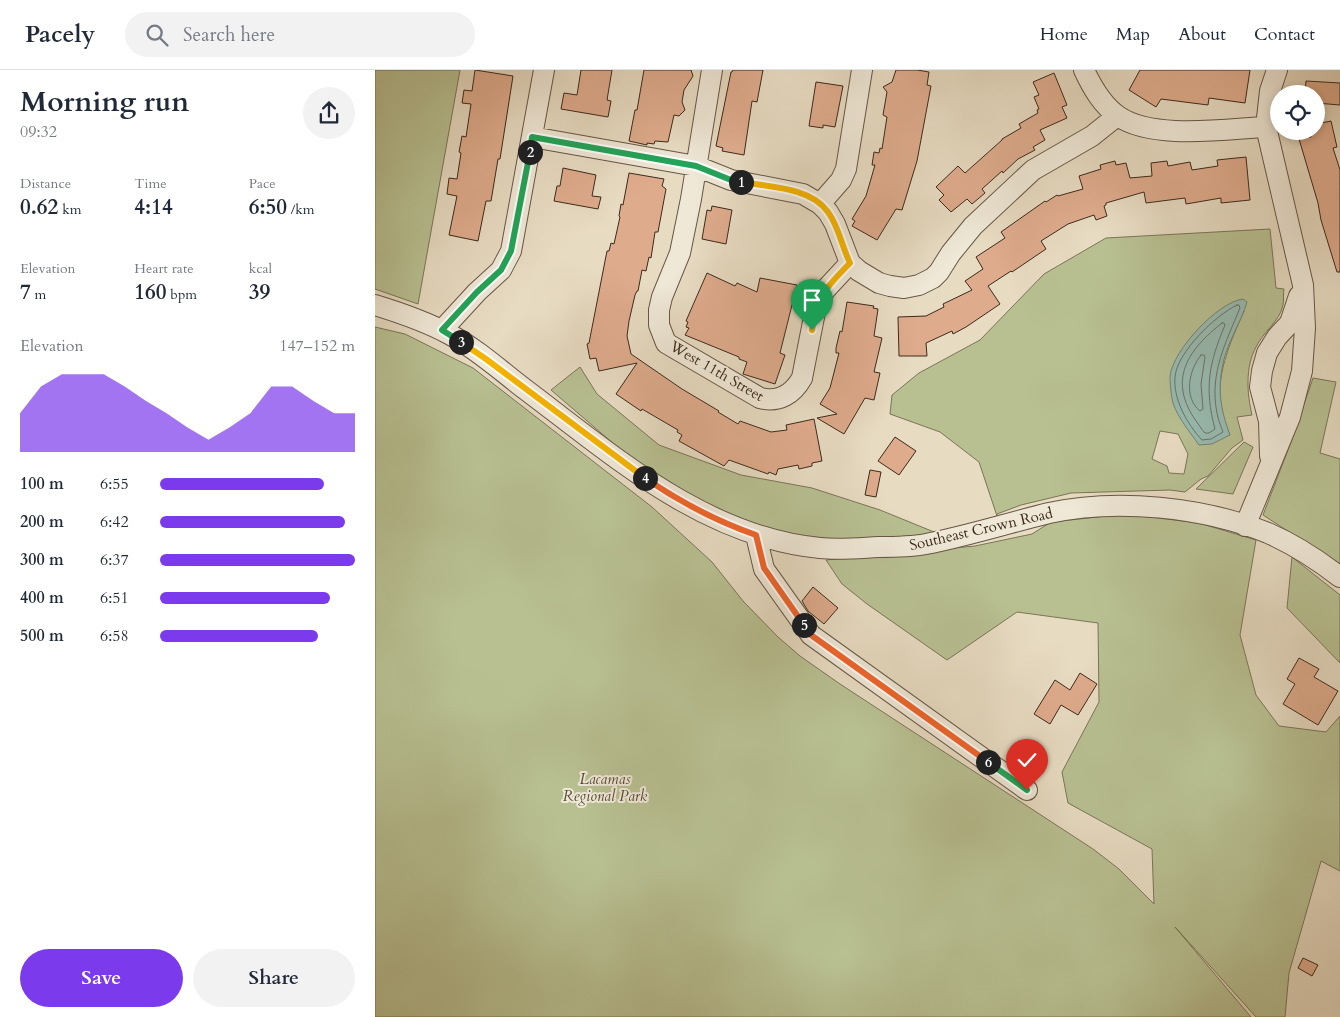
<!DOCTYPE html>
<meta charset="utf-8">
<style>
:root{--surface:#fff;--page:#f2f2f3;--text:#1f2937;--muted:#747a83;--line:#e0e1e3;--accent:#7c3aed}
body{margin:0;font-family:Cardo,serif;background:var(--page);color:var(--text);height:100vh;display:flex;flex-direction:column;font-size:19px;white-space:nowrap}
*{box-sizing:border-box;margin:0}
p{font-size:16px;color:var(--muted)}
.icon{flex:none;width:28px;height:28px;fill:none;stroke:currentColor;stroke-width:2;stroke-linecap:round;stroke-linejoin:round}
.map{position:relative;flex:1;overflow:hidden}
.drawer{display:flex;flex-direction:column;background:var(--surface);width:375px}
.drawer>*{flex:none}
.tools{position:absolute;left:895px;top:15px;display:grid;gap:10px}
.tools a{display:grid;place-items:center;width:55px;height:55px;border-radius:50%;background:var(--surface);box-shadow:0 2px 8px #0003;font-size:25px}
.pin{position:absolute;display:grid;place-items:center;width:42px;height:42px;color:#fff;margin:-51px -21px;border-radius:50% 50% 50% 0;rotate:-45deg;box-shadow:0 0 5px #0007}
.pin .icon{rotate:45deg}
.km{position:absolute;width:25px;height:25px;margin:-12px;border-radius:50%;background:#222;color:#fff;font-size:14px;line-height:25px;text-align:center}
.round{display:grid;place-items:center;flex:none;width:52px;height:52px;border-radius:26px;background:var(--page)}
.headline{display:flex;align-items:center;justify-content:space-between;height:85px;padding:0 20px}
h1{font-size:28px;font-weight:700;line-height:38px}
.stats{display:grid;grid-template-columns:repeat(3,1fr);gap:8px;height:85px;padding:5px 20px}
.stats div{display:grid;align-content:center}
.stats b{font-size:21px;font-weight:700}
.stats small{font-size:14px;font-weight:400}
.stats p{font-size:14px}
.chart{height:140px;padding:10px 20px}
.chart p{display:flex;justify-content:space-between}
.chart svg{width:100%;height:90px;margin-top:5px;fill:var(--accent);opacity:.7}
.button{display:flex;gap:10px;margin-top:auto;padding:10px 20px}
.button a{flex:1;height:58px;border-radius:30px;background:var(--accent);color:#fff;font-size:20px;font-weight:700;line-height:58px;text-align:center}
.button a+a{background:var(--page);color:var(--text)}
ul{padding:0 20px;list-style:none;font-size:16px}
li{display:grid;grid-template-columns:80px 60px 1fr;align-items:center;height:38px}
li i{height:12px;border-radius:6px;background:var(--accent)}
header{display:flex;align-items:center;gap:30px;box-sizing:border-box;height:70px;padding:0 25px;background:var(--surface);border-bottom:1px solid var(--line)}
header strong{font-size:24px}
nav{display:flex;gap:28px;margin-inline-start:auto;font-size:18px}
.search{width:350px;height:45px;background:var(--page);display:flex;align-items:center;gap:12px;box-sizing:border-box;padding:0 18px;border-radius:28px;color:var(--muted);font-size:19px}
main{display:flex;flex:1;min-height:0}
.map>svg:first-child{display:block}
.green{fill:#b8c092;stroke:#7a7557;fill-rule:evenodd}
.water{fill:#97bbb1;stroke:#738175}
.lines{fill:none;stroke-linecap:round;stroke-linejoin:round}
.shore{stroke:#6a7266;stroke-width:1}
.building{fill:#deab8c;stroke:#3c2a1c}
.minor-casing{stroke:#675646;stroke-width:22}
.minor{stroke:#efe8d7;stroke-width:20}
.split-1-casing{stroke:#fff;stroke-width:10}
.split-2-casing{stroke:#fff;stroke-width:10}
.split-3-casing{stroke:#fff;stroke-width:10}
.split-4-casing{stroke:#fff;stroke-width:10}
.split-5-casing{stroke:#fff;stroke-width:10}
.split-6-casing{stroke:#fff;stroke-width:10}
.split-7-casing{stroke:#fff;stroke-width:10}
.split-1{stroke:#f5b400;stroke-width:6}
.split-2{stroke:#22a559;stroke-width:6}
.split-3{stroke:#22a559;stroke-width:6}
.split-4{stroke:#f5b400;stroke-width:6}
.split-5{stroke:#f0652b;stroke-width:6}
.split-6{stroke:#f0652b;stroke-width:6}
.split-7{stroke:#22a559;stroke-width:6}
.labels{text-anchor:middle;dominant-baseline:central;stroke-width:4;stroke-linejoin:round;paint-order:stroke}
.street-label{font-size:15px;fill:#3c2a1c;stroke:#efe8d7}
.park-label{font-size:15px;font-style:italic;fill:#554834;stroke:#efe8d7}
</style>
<header>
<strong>Pacely</strong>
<div class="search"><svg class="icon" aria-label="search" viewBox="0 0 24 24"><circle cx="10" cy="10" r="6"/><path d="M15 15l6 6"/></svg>Search here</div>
<nav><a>Home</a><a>Map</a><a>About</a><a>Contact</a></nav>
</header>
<main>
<section class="drawer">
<div class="headline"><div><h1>Morning run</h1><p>09:32</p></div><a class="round"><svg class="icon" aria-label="share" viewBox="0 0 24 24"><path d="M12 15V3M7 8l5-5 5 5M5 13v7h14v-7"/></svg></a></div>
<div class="stats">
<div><p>Distance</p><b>0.62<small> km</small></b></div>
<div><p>Time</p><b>4:14</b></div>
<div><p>Pace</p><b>6:50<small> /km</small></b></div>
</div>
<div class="stats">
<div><p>Elevation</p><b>7<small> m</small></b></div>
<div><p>Heart rate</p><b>160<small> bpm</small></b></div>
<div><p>kcal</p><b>39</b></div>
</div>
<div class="chart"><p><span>Elevation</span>147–152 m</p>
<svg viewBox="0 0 160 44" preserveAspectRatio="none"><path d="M0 44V25L10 12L20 6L30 6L40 6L50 12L60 19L70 25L80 32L90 38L100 32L110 25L120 12L130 12L140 19L150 25L160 25V44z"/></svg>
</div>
<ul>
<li><b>100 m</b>6:55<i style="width:84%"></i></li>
<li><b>200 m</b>6:42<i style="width:95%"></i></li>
<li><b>300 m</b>6:37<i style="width:100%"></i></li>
<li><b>400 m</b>6:51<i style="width:87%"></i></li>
<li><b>500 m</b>6:58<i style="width:81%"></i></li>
</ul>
<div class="button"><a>Save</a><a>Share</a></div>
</section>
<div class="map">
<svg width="965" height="947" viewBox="0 0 965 947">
<rect width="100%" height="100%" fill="#e7dbc2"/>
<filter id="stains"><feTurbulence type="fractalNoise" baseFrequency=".004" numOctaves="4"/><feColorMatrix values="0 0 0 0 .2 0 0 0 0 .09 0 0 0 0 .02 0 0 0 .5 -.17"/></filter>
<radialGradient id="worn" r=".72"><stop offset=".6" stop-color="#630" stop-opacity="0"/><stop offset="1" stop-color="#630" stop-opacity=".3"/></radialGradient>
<!-- green -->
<path class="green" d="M0,0H85L43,234L0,219Z
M895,159L901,218L909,219C908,224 909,230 908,235C905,251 888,262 881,277C870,297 872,324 877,345L862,347L868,370L857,378L833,406L826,409L810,422L795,420L696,423L646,435L622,444V446L604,392L565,362L515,344L517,325L544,303L605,270L669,204L731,168ZM869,241C855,273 839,307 847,343C848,350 852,358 855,365L805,347ZM785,361L803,364L813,384L809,404L794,403L792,396L777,389Z
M0,257L30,264L98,298L277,437L337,492L368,531L403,567L425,586L465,614L718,779L744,799L779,834L777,779L693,733L687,702L724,632L723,553L642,542L572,590L492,534L467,514L451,490L600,476L657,464L676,452L750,444L824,453L881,470L865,565L881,625L904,656L951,662L965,646V801L946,791L914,903L910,947H881L800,857L876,947H0Z
M205,297L222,324L284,375L366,405L437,418L505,440L564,464L502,471L422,467L345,443L254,387L176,320Z
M938,308L961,312L945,383L965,389V495L888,445L916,372Z
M869,372L878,377L858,424L821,419Z
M917,487L965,525V593L912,538Z"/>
<!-- water -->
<path class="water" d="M868,229L872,232C866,252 854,270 849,289C842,318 845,338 855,365L837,374L824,375C815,362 803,348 798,333C796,326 795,313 795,306C798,280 843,232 868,229Z"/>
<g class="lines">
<!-- shore -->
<path class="shore" d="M862,235H864L865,238C851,272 834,304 842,343C843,350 846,356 848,362L836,369L827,370C812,354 798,329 800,307C802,282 841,245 862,235Z
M847,253H849L850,255C834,293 829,318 840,359L834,363H830C826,359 823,353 819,348C793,308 814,279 847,253Z
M826,285H829L830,287L826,314L828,339L825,341C808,327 814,300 826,285Z"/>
</g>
<!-- building -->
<path class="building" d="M100,0L138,6L125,89H123L116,131H111L103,171L74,165L82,126L72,124L74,108L82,109L86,83L84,82L87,66L91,67L96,34L87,33L89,20L97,21Z
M206,0H237L232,30L236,31L233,47L186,39L189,23L202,25Z
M269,0H316L318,6L309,20L307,32L310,40L304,46L299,45L293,72L280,71L279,74L272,73V75L254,71L260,40H262Z
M358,0H388L382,32L377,31L369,85L347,81L348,78L341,76L356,2H357Z
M521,0H542L554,2L552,15L556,16L542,91L527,140L521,139L502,170L477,156L480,151L477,149L491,126L500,95H497L499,82L504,83L505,78L507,79L512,47L508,45L512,22L508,17L517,12Z
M765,0H875L870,33L834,28L833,35L786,29L781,37L754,20Z
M679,3L692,35L687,37L692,48L665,60L670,70L658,77L660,80L643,89L628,103L627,101L607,119L610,123L597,134L592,129L576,142L564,130L569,125L561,117L583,96L590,103L627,70V69L646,58L644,54L663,43L662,40L664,39L659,27L664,25L658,12Z
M931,11L965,13V35L941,33V24H930Z
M441,12L468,16L460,57L448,55V58L434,56Z
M956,51L962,77L958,78L965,100V202H962L946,150L943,133L924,69L936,67L935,61H941V54Z
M871,87L875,130L846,133V128L811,134L810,128L771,133L769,122L731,133V135L729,136L732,146L721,150L719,145L693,154L666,171L671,179L637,202L636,201L613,216L625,234L591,257L578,264L577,261L551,273L552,286H524L523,247L551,246L569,237L568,234L597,220L590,211L608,199L601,187L630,168L626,162L670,131L671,132L682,125L683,126L708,119L704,106L726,99L725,95L740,91L741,95L751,93L755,108L777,106L776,93L792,91L793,96L815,92L817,100L843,96L842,90Z
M188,98L221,105L217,126L226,127L223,139L179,131L182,116H185Z
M254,103L289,109L287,116L291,119L283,162H280L276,188L274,187L271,201L267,200L263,221H262L260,225L254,251L252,266L256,284L307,319L344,341L343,342L363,354L365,351L396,362L412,360L411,355L439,349L447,391L437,393V396L424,399L423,395L403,399L401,405L394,402L393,404L354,390L349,396L304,371L307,365L302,362L303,360L267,339L266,341L241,324L262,293L224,301L221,288L215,289L212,274L214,273L232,181H234L236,173L239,174L245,147L244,146L246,134L248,135Z
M337,136L357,140L351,174L327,169L332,140L336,141Z
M332,203L360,216L362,213L382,222L385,208L422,215L405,283L410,285L400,314L368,304L372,292L364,289V287L310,265L314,258L311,257L313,252L311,251Z
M472,232L499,236L498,238L503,239L499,266L507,268L499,302L505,303L499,330L490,328L469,364L442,348L462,344L445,334L455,318L464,283H461V278L465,261L467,262Z
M520,367L541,381L524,405L503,391Z
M495,400L506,402L501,427L490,425Z
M438,517L463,538L449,554L433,541L427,531Z
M924,588L944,599L939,607L963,621L943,655L908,634L920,614L912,609Z
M705,603L722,614L703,645L686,635L675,654L659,644L680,610L695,620Z
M928,888L943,895L937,906L923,898Z"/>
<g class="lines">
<!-- minor casing -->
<g class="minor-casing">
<path id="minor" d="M337,0L316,129L305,183L287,227L284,240V255L291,273L385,328C404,333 418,324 427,308L440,242L443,231L450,220L475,193
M709,0C717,17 727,35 743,46C777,70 850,59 891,57
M157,67L321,96L356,110L428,124L445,134L453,142L460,154L475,193L484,201L504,213L515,216L529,218L544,215L558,208L564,202L576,183L598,156L658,100L717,66L742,46
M445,134L466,110L471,99L487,0
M0,235C26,243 50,251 74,264C102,279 126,301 151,320C240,387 330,467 445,478C464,480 484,478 503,477C519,477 535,477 551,474C592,466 633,453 674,443C742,428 828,437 893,463C918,474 943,490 965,507
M67,260L102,222L126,200L136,181L169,0
M895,386L894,351L885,317L887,301L892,283L902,267L915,253L924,226
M870,456L915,347L927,301L930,258L928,215L891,57L895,21L902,0
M381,465L389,499L436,565L652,720"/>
</g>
<!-- minor -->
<use href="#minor" class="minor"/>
</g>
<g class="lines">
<!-- split-1 casing -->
<g class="split-1-casing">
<path id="split-1" d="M366,112C394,117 435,117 453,142C464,157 467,177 475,193C451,217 442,227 437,260"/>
</g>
<!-- split-2 casing -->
<g class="split-2-casing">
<path id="split-2" d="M155,82L157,67L321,96L356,110L366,112"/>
</g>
<!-- split-3 casing -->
<g class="split-3-casing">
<path id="split-3" d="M86,272L67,260L102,222L126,200L136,181L155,82"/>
</g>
<!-- split-4 casing -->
<g class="split-4-casing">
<path id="split-4" d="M86,272L111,289L270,408"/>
</g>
<!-- split-5 casing -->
<g class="split-5-casing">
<path id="split-5" d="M270,408C305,432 341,451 381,465L389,498L429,555"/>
</g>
<!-- split-6 casing -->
<g class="split-6-casing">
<path id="split-6" d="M429,555L436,565L613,692"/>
</g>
<!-- split-7 casing -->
<g class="split-7-casing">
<path id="split-7" d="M613,692L652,720"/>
</g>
<!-- split-1 -->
<use href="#split-1" class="split-1"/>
<!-- split-2 -->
<use href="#split-2" class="split-2"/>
<!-- split-3 -->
<use href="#split-3" class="split-3"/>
<!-- split-4 -->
<use href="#split-4" class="split-4"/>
<!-- split-5 -->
<use href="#split-5" class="split-5"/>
<!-- split-6 -->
<use href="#split-6" class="split-6"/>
<!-- split-7 -->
<use href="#split-7" class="split-7"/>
</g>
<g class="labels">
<!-- street labels -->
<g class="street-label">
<text transform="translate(342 301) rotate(30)">West 11th Street</text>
<text transform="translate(606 459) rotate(-13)">Southeast Crown Road</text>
</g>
<!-- park labels -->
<g class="park-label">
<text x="230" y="709">Lacamas<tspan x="230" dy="17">Regional Park</tspan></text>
</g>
</g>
<rect width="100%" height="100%" filter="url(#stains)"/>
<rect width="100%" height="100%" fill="url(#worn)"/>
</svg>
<div class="tools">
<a><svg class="icon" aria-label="locate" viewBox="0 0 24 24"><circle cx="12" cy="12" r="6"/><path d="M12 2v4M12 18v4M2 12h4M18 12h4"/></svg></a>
</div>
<div class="pin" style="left:437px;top:260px;background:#1e9e55"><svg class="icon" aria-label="arrive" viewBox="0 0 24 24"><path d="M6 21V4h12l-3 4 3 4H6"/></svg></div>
<div class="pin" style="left:652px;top:720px;background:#d93025"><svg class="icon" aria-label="check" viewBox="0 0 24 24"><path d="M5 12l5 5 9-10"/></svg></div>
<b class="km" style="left:366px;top:112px">1</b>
<b class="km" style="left:155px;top:82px">2</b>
<b class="km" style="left:86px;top:272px">3</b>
<b class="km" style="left:270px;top:408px">4</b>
<b class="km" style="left:429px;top:555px">5</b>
<b class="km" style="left:613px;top:692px">6</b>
</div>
</main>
